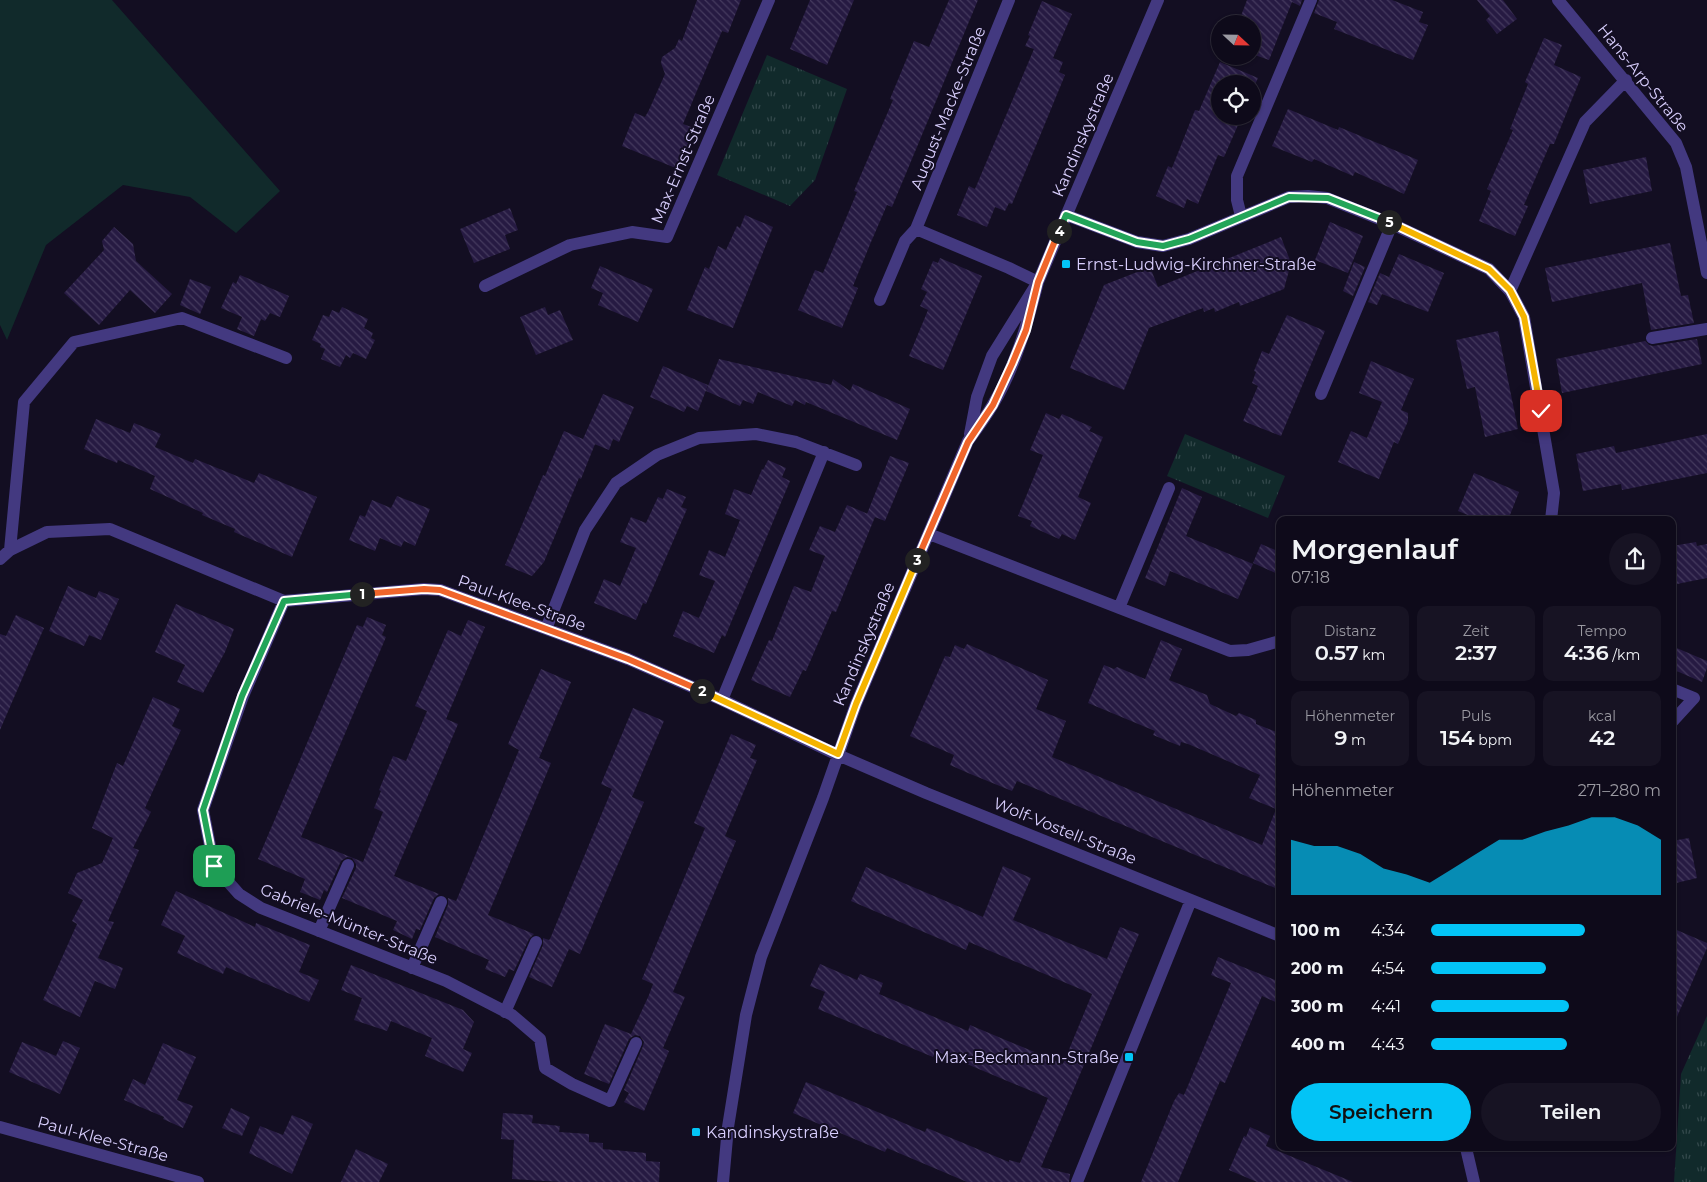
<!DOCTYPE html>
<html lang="de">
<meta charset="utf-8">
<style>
:root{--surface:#0e0a1a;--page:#171323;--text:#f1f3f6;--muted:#9b9aa2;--line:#2e2b39;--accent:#03c4f6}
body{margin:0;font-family:Montserrat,sans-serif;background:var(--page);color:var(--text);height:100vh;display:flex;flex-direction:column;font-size:19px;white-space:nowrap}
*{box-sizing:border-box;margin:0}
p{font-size:16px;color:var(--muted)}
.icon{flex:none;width:28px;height:28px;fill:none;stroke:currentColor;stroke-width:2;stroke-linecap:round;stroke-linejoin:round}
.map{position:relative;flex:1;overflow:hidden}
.sheet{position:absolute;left:1276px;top:516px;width:400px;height:635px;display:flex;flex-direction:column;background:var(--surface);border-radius:10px;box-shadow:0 1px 4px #0004,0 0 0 1px var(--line)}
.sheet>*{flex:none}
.needle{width:32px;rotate:112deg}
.buttons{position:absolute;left:1211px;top:15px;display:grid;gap:10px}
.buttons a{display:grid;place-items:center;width:50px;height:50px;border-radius:50%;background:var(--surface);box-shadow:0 1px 4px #0004,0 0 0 1px var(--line);font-size:25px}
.pin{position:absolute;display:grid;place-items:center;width:42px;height:42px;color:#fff;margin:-21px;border-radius:10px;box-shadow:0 2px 8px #0006}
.km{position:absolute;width:25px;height:25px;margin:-12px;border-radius:50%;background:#222;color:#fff;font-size:14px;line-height:25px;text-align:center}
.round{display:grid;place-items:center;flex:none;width:52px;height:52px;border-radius:26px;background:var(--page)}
.overview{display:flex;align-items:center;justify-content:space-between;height:85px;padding:0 15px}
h1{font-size:28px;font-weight:600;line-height:38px}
.metrics{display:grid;grid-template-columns:repeat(3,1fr);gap:8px;height:85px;padding:5px 15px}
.metrics div{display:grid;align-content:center;border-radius:10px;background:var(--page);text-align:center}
.metrics b{font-size:21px;font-weight:600}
.metrics small{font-size:14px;font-weight:400}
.metrics p{font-size:14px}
.chart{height:140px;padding:10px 15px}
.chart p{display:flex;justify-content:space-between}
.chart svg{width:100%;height:90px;margin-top:5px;fill:var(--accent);opacity:.7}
.action{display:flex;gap:10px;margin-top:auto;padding:10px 15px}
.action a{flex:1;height:58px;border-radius:30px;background:var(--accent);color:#111;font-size:20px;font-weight:600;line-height:58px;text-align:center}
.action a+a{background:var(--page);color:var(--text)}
ul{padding:0 15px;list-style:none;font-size:16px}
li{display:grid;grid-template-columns:80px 60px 1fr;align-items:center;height:38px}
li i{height:12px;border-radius:6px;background:var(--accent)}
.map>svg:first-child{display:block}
.grass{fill:#112a2b}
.park{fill:url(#park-tufts)}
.building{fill:url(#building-back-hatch)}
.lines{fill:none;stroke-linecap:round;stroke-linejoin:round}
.minor{stroke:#433980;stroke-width:12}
.split-1-casing{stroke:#fff;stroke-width:10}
.split-2-casing{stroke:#fff;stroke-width:10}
.split-3-casing{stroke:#fff;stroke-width:10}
.split-4-casing{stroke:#fff;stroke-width:10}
.split-5-casing{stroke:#fff;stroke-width:10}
.split-6-casing{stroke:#fff;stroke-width:10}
.split-1{stroke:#22a559;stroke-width:6}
.split-2{stroke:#f0652b;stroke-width:6}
.split-3{stroke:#f5b400;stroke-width:6}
.split-4{stroke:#f0652b;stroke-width:6}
.split-5{stroke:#22a559;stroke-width:6}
.split-6{stroke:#f5b400;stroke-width:6}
.poi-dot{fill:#03c4f6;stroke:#130e22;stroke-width:2}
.labels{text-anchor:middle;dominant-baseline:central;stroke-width:4;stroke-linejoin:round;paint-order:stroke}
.street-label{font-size:16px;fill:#d9cffe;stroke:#130e22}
.poi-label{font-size:16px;fill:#d9cffe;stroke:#130e22;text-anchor:start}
</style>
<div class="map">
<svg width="1707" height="1182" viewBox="0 0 1707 1182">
<defs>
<pattern id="park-tufts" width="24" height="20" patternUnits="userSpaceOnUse" patternTransform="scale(1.25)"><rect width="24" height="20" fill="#112a2b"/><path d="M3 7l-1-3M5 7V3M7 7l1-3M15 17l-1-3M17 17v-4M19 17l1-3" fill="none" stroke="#33484b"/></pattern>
<pattern id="building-back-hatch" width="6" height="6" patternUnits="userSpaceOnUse" patternTransform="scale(1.25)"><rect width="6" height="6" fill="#261a42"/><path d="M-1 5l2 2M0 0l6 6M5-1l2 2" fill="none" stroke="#453a5e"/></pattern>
</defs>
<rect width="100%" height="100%" fill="#130e22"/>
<!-- grass -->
<path class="grass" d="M0,0H112L280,191L236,233L190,197L123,185L46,245L7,340L0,325Z"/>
<!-- park -->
<path class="park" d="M767,55L847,89L815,180L790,206L717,175Z
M1185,434L1285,476L1268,518L1167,476Z
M1707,1016V1182H1674L1681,1074Z"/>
<!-- building -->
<path class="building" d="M697,0H741L728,33L722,31L683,124L694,128L678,169L622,146L635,113L645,117L649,110L665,74L661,63L662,57L675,48L679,39L682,41Z
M810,0H854L827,65L790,49Z
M949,0H978L892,207L887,205L871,242L853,286L858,288L842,328L798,310L815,270L823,273L857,192L854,191L893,100L890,99L914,41L929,47Z
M1247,0H1302L1300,6L1292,2L1269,60L1252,54V24H1238Z
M1319,0H1392L1423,12L1419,22L1428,25L1413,60L1334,29L1337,22L1314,13Z
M1477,0H1503L1517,19L1497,34L1486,20L1490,16Z
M1042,1L1072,14L1053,58L1063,62L1059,72L1065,75L1012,204L1009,203L1005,211L995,207L987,227L957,215L969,186L975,189L1034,49L1025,46L1030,36L1028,35Z
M1544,38L1562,45L1554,65L1581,77L1554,144H1550L1524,205L1528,206L1515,236L1479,221L1491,191L1487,189L1513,130L1510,129L1528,84L1525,82Z
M1220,62L1258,78L1252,91V84H1220V116H1242L1224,157L1218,155L1198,204L1187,199L1184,208L1156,196L1168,166L1172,168L1195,110L1199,111Z
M1288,109L1338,130L1339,127L1418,160L1404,194L1355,172L1353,176L1314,159L1312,162L1272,146Z
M1646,157L1652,191L1590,204L1583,170Z
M510,208L518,230L505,235L510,249L474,263L460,229Z
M745,215L773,227L733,328L687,310L705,267L709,269L718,246L726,250L737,226L740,228Z
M1330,222L1363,236L1348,273L1315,260Z
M114,227L133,244L136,261L172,294L155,313L130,290L99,325L64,293L104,250L102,241Z
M1281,237L1291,263L1284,289L1240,306L1239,302L1215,312L1214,308L1204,312L1203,308L1149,328L1124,390L1070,368L1104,285L1150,267L1158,287Z
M1670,243L1681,296L1688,295L1694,323L1651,330L1642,283L1552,302L1545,268Z
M1399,254L1444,273L1428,312L1382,294L1377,305L1368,302L1380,273L1389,277Z
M940,258L982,276L943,370L909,356L928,310L920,306L927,292L921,289L933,261L938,263Z
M1354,262L1365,267L1353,296L1343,291Z
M600,266L653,289L638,322L598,305L603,293L591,288Z
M240,275L289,296L280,317L270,313L265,321L261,319L254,336L237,329L242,317L221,308L233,282L236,284Z
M190,279L211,287L200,314L180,305Z
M342,307L368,319L364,328L373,333L371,338L375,340L366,359L353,353L350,358L346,355L340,367L321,359L325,349L320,347L321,344L312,340L323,315L329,317L332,310L339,313Z
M545,307L548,315L560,310L573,340L536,355L520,317Z
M1287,315L1325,331L1281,436L1243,421L1258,386L1252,383L1256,372L1254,371L1262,351L1269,354Z
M1498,331L1518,429L1485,437L1475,387L1467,389L1456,340Z
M1697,339L1702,364L1562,393L1556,359L1645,341L1649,345L1653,346Z
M719,359L831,385L833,379L850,391L853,384L910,409L897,440L806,402L805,405L795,400L792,406L758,392L753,404L743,400L740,406L706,391Z
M1371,361L1414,379L1401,410L1408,413V421L1398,444L1394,442L1379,479L1338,462L1351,431L1367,438L1382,402L1359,393Z
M663,366L708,385L698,411L687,406L684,412L650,397Z
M603,394L634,407L619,442L613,439L609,450L592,443L595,444L581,479L579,478L544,562L532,576L505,565L543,475L545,476L550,464L564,431L583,439Z
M1046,413L1059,419L1062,414L1092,427L1089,431L1103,437L1078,497L1091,503L1075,540L1062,534L1059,539L1030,526L1032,521L1018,516L1043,455L1030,450Z
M96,419L130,433L134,423L161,434L155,447L193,463L195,459L254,483L259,473L317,497L292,557L234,532L235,529L202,515L203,513L150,489L155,476L118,460L117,463L84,449Z
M1707,434V473L1622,490L1621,484L1583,491L1576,454L1614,446L1616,453Z
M890,456L909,463L885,521L867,514Z
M768,460L786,468L782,477L790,481L725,637L722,635L714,653L673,636L683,611L699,618L715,581L699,575L709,550L725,557L740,520L725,514L734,489L751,495L762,469L763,470Z
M1474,473L1519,492L1508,520H1480L1458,511Z
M1182,488L1202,497L1186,536L1253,564L1238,599L1170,571L1165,586L1145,578Z
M667,489L686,497L681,507L687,509L646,604L643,603L636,620L594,603L604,579L620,586L636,548L620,542L631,517L646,523L658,497L663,499Z
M397,496L430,509L415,546L404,541L401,547L380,538L375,551L349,540L360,515L365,517L372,500L391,508Z
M847,505L875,517L836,612L832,611L806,671L803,670L790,697L751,680L769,640L772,641L794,586L811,592L825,556L809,550L820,526L835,532Z
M1696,542L1697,546L1707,544V578L1672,585V546Z
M1261,544L1280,552V575L1253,563Z
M68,586L96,598L99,591L119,599L101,640L89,635L84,646L49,631Z
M176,604L234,629L225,652L203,693L177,682L185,665L155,652Z
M16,615L44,628L0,730V634L6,636Z
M367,617L386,625L382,635L386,637L301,837L363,862L383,812L374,808L381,791L379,790L393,756L406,761L427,711L415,706L448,630L461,636L468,620L485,627L446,719L458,724L394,876L439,894L434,898L420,930L416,929L412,939L393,930L397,921L342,898L356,868V864L352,858L347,857L341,861L327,892L324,890L320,900L300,892L305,879L258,859L357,625L363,627Z
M1161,640L1182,649L1169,680L1207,695L1210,704L1236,716L1239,713L1256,720V724L1279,733L1280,730V890L1017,781L1012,791L968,773L950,765L954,755L910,736L945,656L950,657L955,645L964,649L967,644L1048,680L1036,709L1066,721L1052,757L1262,845L1276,809L1249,798L1260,775L1188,744L1181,742L1180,746L1153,735L1155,731L1088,703L1104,665L1114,669L1117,667L1145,679Z
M1672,646L1707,661V668L1702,682L1672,669Z
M541,669L571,682L539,758L551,763L488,915L534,934L529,939L514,971L509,969L505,977L485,969L489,960L435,937L448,905V898L456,901L457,899L519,750L508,744Z
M153,697L180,709L172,726L181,730L145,808L151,812L133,848L139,850L108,921L114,922L98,958L123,968L115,989L95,981L80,1017L43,1000L77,924L72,921L83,900L68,893L77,873L102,863L113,838L92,828L117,763L123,766Z
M633,708L664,721L632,797L644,802L580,954L569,949L552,987L529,977L543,945V938L549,940L550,939L612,789L601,784Z
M731,734L756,745L750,758L757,760L725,836L736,841L673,992L685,997L663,1048L669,1051L644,1111L624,1102L629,1093L624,1090L643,1046L644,1042L640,1036L635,1035L629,1039L609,1084L584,1074L605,1024L631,1034L649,995L653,984L642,979L705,828L694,823Z
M1689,838L1697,878L1672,884V841Z
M1003,866L1031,878L1013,920L1107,959L1120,927L1139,934L1041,1167L1070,1174L1069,1182H967L887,1148L885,1152L793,1113L806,1082L925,1132L927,1128L1009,1162V1160L1020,1163L1048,1098L936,1051L933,1057L818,1009L825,992L810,986L820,964L857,980L860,974L883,983L879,994L968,1031L970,1025L1063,1064L1092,994L969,942L966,950L851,901L866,867L983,917Z
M176,891L255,927L256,923L310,945L299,972L319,980L309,1002L226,967L223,974L177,953L185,936L161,925Z
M1672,928L1707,943V948L1673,1026Z
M1218,957L1280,982V1004L1262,996L1225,1083L1220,1081L1178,1182H1141L1174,1101L1179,1093L1184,1095L1231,983L1211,975Z
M351,965L463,1010L474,1022L463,1049L472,1053L463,1072L425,1056L432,1038L391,1021L387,1031L354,1020L362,998L341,990Z
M63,1041L80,1048L60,1094L9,1072L22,1042L56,1056Z
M163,1043L196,1057L177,1100L193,1106L183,1128L163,1119L164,1117L124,1100L133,1079L145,1085Z
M231,1108L250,1117L242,1136L222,1128Z
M503,1113L533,1115L532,1123L560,1126L559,1132L589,1134V1142L603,1143V1149L646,1153V1161L660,1162L659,1182H561L512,1179L514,1140L501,1139Z
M292,1115L313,1124L292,1174L249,1153L260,1126L283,1135Z
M1250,1127L1270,1136L1266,1146L1353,1182H1257L1229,1170L1244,1136L1246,1137Z
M356,1149L388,1164L379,1182H341Z"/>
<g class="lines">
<!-- minor -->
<path class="minor" d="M1009,0L916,229L1009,268L1038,282
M1558,0L1676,143L1686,167L1707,273
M1066,215L1137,242L1163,246L1189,239L1289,197L1308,196L1327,198L1392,224L1489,269L1510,291L1524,317L1554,493L1551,520
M1241,216L1237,200V176L1311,0
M485,286L570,245L632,232L667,237L769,0
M1510,291L1585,122L1626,80
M880,300L905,241L916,229
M1652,338L1707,329
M1321,394L1392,224
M970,434L977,397L992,356L1038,282L1158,0
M929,534L1230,651L1248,650L1280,641
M10,550L24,402L74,342L182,318L286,358
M0,559L10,550L47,532L110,529L284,601L424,589L440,590L628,659L722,700L838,755L926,793L1280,936
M284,601L243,696L203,810L214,866L239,894L261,908L446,981L512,1015L540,1039L545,1068L572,1084L610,1101L636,1043
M1119,608L1169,488
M546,629L585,530L616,483L657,455L699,438L756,434L796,442L856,465
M1672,689L1694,698L1672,722
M722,700L824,452
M319,931L348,865
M412,968L441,902
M505,1012L536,942
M0,1127L198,1182
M1466,1148L1474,1182
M723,1182L728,1127L746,1015L761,957L823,798L856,704L968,441C976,430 985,418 992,406C1015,368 1027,325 1038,282
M1077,1182L1191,900"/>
</g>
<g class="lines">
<!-- split-1 casing -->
<g class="split-1-casing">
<path id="split-1" d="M214,866L203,810L242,696L284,601L362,594"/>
</g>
<!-- split-2 casing -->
<g class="split-2-casing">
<path id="split-2" d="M362,594L424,589L440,590L628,659L702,691"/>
</g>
<!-- split-3 casing -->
<g class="split-3-casing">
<path id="split-3" d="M702,691L838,754L856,704L917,560"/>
</g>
<!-- split-4 casing -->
<g class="split-4-casing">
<path id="split-4" d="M917,560L968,442L993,405L1012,364L1026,330L1038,282L1059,231"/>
</g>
<!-- split-5 casing -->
<g class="split-5-casing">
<path id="split-5" d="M1059,231L1066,215L1137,242L1163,246L1189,239L1289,197L1328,198L1389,222"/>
</g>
<!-- split-6 casing -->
<g class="split-6-casing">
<path id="split-6" d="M1389,222L1489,269L1510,290L1524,317L1541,411"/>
</g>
<!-- split-1 -->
<use href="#split-1" class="split-1"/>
<!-- split-2 -->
<use href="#split-2" class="split-2"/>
<!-- split-3 -->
<use href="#split-3" class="split-3"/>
<!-- split-4 -->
<use href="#split-4" class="split-4"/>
<!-- split-5 -->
<use href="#split-5" class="split-5"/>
<!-- split-6 -->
<use href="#split-6" class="split-6"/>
</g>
<!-- markers -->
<g class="poi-dot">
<rect x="1061" y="259" width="10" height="10" rx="2.5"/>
<rect x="1124" y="1052" width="10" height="10" rx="2.5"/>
<rect x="691" y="1127" width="10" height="10" rx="2.5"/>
</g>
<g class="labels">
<!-- street labels -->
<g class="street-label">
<text transform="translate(1643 78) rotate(51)">Hans-Arp-Straße</text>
<text transform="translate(948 108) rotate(-68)">August-Macke-Straße</text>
<text transform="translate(1083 135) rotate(-67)">Kandinskystraße</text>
<text transform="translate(683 159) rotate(-67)">Max-Ernst-Straße</text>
<text transform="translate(522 603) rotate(20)">Paul-Klee-Straße</text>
<text transform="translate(864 644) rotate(-67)">Kandinskystraße</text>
<text transform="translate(1065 831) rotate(22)">Wolf-Vostell-Straße</text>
<text transform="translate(349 924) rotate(22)">Gabriele-Münter-Straße</text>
<text transform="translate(103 1139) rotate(15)">Paul-Klee-Straße</text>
</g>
<!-- poi labels -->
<g class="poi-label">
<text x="1076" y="264">Ernst-Ludwig-Kirchner-Straße</text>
<text x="1119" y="1057" text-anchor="end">Max-Beckmann-Straße</text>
<text x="706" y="1132">Kandinskystraße</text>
</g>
</g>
</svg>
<div class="buttons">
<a><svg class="needle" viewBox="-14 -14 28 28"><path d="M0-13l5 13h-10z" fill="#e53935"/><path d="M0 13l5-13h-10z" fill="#9b9aa2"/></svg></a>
<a><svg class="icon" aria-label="locate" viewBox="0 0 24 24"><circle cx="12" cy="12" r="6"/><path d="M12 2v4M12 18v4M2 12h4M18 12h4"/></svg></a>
</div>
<div class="pin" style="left:214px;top:866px;background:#1e9e55"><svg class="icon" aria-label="arrive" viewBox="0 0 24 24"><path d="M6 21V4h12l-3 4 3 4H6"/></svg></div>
<div class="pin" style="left:1541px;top:411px;background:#d93025"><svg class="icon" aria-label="check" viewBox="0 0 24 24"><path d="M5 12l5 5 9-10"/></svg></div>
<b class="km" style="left:362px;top:594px">1</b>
<b class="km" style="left:702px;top:691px">2</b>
<b class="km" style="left:917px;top:560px">3</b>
<b class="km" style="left:1059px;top:231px">4</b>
<b class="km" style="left:1389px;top:222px">5</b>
<section class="sheet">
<div class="overview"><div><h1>Morgenlauf</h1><p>07:18</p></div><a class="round"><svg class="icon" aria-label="share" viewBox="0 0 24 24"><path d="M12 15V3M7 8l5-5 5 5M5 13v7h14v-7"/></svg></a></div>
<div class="metrics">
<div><p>Distanz</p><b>0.57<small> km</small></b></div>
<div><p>Zeit</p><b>2:37</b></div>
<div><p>Tempo</p><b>4:36<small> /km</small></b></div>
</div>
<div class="metrics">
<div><p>Höhenmeter</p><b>9<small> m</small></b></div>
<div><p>Puls</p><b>154<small> bpm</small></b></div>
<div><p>kcal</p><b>42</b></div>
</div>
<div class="chart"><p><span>Höhenmeter</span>271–280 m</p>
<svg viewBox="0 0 160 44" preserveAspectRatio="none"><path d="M0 44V17L10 20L20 20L30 24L40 31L50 34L60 38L70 31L80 24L90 17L100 17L110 13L120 10L130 6L140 6L150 10L160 17V44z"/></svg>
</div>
<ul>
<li><b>100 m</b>4:34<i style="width:67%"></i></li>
<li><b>200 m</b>4:54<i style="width:50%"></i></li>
<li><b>300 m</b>4:41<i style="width:60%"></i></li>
<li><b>400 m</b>4:43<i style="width:59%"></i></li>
</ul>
<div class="action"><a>Speichern</a><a>Teilen</a></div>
</section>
</div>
